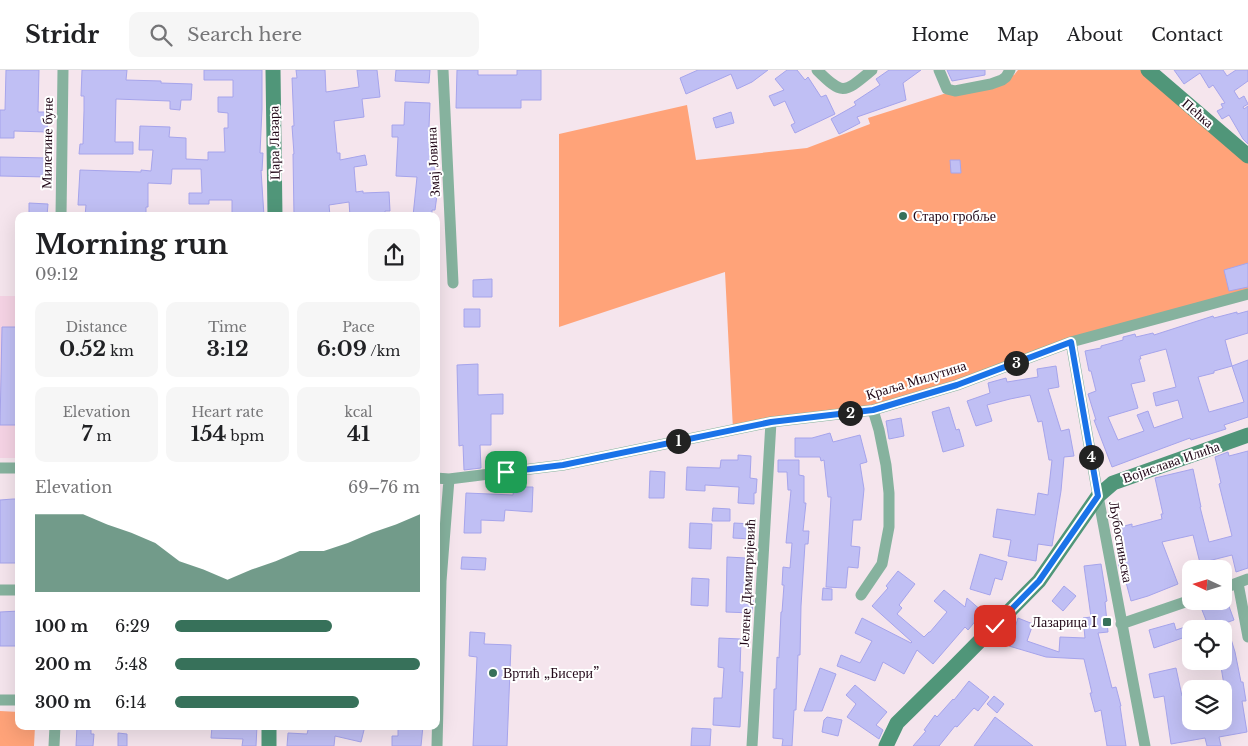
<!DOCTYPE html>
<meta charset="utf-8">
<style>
:root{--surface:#fff;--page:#f6f6f6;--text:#202124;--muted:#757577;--line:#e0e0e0;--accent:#37715a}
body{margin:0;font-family:"Libre Baskerville",serif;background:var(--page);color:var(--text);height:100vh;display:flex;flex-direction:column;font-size:19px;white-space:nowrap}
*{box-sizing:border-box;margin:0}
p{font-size:16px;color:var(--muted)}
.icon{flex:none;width:28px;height:28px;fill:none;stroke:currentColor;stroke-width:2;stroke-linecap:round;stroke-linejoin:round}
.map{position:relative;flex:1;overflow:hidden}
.side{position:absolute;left:15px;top:142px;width:425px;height:518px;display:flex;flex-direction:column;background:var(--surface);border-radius:10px;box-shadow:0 5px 20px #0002}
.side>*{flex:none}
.needle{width:32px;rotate:274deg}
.fabs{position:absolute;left:1182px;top:490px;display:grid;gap:10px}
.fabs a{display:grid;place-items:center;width:50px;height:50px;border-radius:10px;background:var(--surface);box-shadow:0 5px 20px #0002;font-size:25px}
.pin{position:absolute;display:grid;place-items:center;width:42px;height:42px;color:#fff;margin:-21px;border-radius:10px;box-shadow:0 2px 8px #0006}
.km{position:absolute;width:25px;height:25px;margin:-12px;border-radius:50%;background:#222;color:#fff;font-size:14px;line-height:25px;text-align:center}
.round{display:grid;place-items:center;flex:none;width:52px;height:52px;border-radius:10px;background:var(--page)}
.summary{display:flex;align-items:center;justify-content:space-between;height:85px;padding:0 20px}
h1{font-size:28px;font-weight:800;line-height:38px}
.metrics{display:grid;grid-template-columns:repeat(3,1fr);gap:8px;height:85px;padding:5px 20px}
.metrics div{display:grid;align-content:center;border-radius:10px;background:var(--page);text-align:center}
.metrics b{font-size:21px;font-weight:800}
.metrics small{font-size:14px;font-weight:400}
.metrics p{font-size:14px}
.chart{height:140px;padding:10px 20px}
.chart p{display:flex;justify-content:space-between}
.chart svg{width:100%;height:90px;margin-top:5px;fill:var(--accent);opacity:.7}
ul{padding:0 20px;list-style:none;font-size:16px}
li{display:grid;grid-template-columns:80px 60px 1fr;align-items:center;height:38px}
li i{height:12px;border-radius:6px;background:var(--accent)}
header{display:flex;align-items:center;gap:30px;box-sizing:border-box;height:70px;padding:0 25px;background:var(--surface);border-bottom:1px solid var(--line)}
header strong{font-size:24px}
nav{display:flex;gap:28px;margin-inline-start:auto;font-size:18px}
.search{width:350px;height:45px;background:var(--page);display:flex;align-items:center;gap:12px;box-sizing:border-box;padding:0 18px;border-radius:10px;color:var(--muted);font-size:19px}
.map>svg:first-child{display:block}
.built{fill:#f5d3e4}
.green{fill:#ffa379}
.building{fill:#c0bff4;stroke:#a6a4eb;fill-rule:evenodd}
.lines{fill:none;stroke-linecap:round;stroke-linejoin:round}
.street{stroke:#86b29e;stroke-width:11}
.secondary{stroke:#509679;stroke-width:15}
.route-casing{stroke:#fff;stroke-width:10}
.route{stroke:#1a73e8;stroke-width:6}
.poi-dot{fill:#37715a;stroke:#fff;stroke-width:2}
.labels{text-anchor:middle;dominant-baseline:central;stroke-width:4;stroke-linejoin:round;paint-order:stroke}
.street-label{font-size:14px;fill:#210717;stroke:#fff}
.poi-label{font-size:14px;fill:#210717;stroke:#fff;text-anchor:start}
</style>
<header>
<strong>Stridr</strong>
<div class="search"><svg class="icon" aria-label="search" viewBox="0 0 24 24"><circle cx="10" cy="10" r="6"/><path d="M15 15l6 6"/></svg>Search here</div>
<nav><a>Home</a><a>Map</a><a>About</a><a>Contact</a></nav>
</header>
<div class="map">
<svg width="1248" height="676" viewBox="0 0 1248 676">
<rect width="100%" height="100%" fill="#f5e5ed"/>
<!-- built -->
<path class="built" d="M0,226H19V388H0Z"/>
<!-- green -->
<path class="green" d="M1018,0H1148L1248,86V224L1071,272L873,340L733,360L725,202L559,257V64L687,35L696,90L807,78L870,54L868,48L956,20L1014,5Z
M0,641L19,642V656H35L34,676H0Z"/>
<!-- building -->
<path class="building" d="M6,0H39L38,42H48L47,62L14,61V68H0V40H5Z
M82,0H127L126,10L161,11V13L192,14L191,30H181L180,40L170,39V31L116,29L115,72H133V84H79L80,74H83L84,41V26H81Z
M204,0H262V39L260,83H263L262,101L261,100L264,146H232V130H209V134H189V123H202L201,99H172L171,114L148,113V137H146V146H85L86,135H78L80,100L141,102V100L151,101L153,80H139L140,56L170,57L169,67L186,68V89L208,90V82H225L224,58H228V43L218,42V27H233V10H204Z
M296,0H325L326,22L359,17L357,0H377L380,27L362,29L364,47L334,51L337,83H340V90L365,85L367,95L354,97L356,122L363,121V123L389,122L390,141H385V146H350L349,132L329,135L330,146H294L293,84H294L292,56H294L292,8H297Z
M396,0H430L429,13L395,11Z
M457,0H478V5H517V0H541V30H521V38H456Z
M698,0H768L752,12L737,19L731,4L686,24L680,8Z
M787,0H797L805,10L808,7L821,27L826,25L835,44L795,63L791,55L795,53L785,31L774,36L769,26L784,20L775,9Z
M889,0H921L903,13L906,30L857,47L860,53L839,64L831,49L856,35L854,32L880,15L876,9Z
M947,0H985V5L952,11Z
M1174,0H1223L1227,6L1236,0H1248V11L1234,21L1239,29L1244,26L1248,34L1243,37L1244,39L1248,36V74L1243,69L1229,45L1222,49L1217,41L1223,38L1221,34L1225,33L1213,15L1209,18L1200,3L1184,14Z
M405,32L430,33L429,57L435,58L433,95H435L434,125H437L435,140H432V146H413L417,107L396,106L398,67H392V55H404Z
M731,42L734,53L716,58L713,48Z
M0,87L48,88V107L0,106Z
M950,90H960L961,103H951Z
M29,133L48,134L47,146H29Z
M1248,193V217L1229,221L1224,200Z
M492,209V227H473V210Z
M464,239H480V257H464Z
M1248,241V263L1225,270L1232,296L1214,301V303L1198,307L1209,342L1244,332L1232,296L1248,290V347L1224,355L1226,359L1191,370L1190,368L1112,397L1094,350H1096L1088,324L1096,321L1091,301H1089L1085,281L1101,278V276L1123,270V267L1135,264L1136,267L1153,263L1154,265L1213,246L1214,248L1237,242V244ZM1166,279L1176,317L1153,323L1156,336L1178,330L1183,348L1154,358L1148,341L1137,345L1144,361L1118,370L1108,347L1138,338L1131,314L1145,311L1139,289H1141L1140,286Z
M2,257H19V355H0Z
M478,294V325L503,324V344H491V375H480L481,398L464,400L463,375L459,376L457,295Z
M1056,296L1059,317L1048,319L1061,361L1069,359L1074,386L1064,387L1061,421L1052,476L1038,474L1036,491L1008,486L1011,470L993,467L997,439L1035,445L1038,423L1048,425L1052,390H1049L1042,351L1038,352L1030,325L1010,329L987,335L992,351L976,356L967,331L990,323L988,313L1006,308L1007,312L1038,307L1037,299Z
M949,337L956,360L959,359L964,376L943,382L932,342Z
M901,348L904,366L889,369L886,351Z
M830,363L833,372L860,365L867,392L860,394L864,419L861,450H853L851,476L860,477L858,498L848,497L846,518L826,517L831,427H828L824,390L821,391L820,387H795V368H812Z
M1248,381V498L1236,502L1232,485L1200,493L1193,465L1162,472L1178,514L1148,526L1131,531L1123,501L1120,502L1119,497L1118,490L1123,489L1116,458L1132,454V457L1162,449L1161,444H1163L1155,408L1193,399L1201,437H1200L1209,472L1232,466L1219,414L1221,413L1215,387L1228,382L1229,386Z
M738,385L751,386L750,408L757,409L756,423H754V434L738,433L739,417L705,415V421L686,420L687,397L720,398L721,390H738Z
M778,390H799V405L804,406V433H806L803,461H809L808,474H805L801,536L800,585H798L796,640H794L792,676H782L783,669L773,668L774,619H776L777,587L779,588L781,542H782L784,515H782L783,497L790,498L792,473H786L791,420H788L787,402H778Z
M650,401L665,402L664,428H649Z
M514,417H533L532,442L505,440L504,451L481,450V463H464L466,423L513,425Z
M13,429H19V493H0V430Z
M713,438L730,439V451H712Z
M690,453L712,454L711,479L689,478Z
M734,453L753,454L752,469L733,468Z
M980,484L1007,492L1002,510L995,508L990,525L970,519Z
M462,487L486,488L485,500L461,499Z
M727,487L746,488L744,530H753L752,543L726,542Z
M1101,494L1107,531L1105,532L1108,562L1098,563L1112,618L1116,617L1121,636H1120L1126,676H1107L1101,640L1095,642L1090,623H1092L1084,589L1046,587L1009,576L1018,548L1033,554L1027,571L1059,582L1060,567L1085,568L1083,548L1091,547L1084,496Z
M898,501L915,514L899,535L902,538L897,544L924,567L929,562H930L947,542L934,531L944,520L965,537L967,528L983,542L968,560L965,557L933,594L917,580L904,604L883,592L875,611L837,596L841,585L860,593L872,571L855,563L862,548L911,573L912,572L872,536L888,518L886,516Z
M692,508L709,509L708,536L691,535Z
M1064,516L1076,526L1063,541L1052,531Z
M823,518L832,519V530H822Z
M1227,531L1234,550L1209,559H1191V565L1154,578L1149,560L1174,553L1176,560L1206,550L1202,540Z
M19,541V576H0V542Z
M470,562L485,563L484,574L511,575L507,676H473L477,587L469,586Z
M719,568L741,569L740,602H743L740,657L713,655L714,628H722L724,598L718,597Z
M1231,569L1235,582L1241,612H1243L1246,631H1242L1247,662L1219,667L1221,676H1207L1205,668L1171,674L1164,626L1154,628L1149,604L1176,598L1182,626H1185L1190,658L1218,653V651H1224V638L1226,637L1223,615H1224L1220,591H1224V572Z
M820,598L836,604L822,641H804Z
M969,611L989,627L978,641L974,638L957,657L955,656L939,676H913L926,661L924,660L935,645L937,647L953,629L954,630Z
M855,615L887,642L876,655L883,660L879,669L847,647L856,634L846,625Z
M994,626L1004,634L997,643L987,634Z
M827,647L842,650L838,666L822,662L824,650Z
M995,647L1033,676H974Z
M77,656H91V664H94L93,676H76Z
M212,656H257L256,676H242L243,669L211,668Z
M309,656H365L361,672L335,666L334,676H287L288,663L307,664Z
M398,656H423L421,676H392V666H398Z
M692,658L711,659L710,676H691Z
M118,663L127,664V676H118Z"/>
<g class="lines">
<!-- street -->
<path class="street" d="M443,0L453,213
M817,0C843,26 844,23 872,0
M939,0L947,19L955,21L991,14L1002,10L1006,7L1010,0
M61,146L63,0
M1071,272L1098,426L1145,676
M0,398H19
M436,408L449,409L563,395L771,352L873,340L957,315L1071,272L1248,224
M1238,513L1248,567
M1224,518L1248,509
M0,520H19
M861,525L882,494L889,457V423L886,395L879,360L873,340
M1121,554L1191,530
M0,630H19
M54,676L55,656
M437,676L441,511L449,409
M752,676L771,352"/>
<!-- secondary -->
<path class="secondary" d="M273,0L275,146
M1148,0L1248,86
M269,676V656
M886,676L897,653L951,600L1039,511L1098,426L1113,413L1248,365"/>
</g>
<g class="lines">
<!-- route casing -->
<g class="route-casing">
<path id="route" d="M506,402L563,395L771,352L873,340L957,315L1071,272L1098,426L1039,511L995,556"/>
</g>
<!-- route -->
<use href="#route" class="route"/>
</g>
<!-- markers -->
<g class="poi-dot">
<circle cx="903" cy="146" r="5"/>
<rect x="1102" y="547" width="10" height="10" rx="2.5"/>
<circle cx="493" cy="603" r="5"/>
</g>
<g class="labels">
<!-- street labels -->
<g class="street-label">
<text transform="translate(1198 43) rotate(41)">Пећка</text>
<text transform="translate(47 73) rotate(-89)">Милетине буне</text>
<text transform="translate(274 73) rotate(-91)">Цара Лазара</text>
<text transform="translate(433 92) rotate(-93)">Змај Јовина</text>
<text transform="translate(916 310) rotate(-17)">Краља Милутина</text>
<text transform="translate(1171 392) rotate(-19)">Војислава Илића</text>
<text transform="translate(1121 472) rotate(80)">Љубостињска</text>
<text transform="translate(747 513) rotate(-87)">Јелене Димитријевић</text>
</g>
<!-- poi labels -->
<g class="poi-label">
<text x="913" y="146">Старо гробље</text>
<text x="1097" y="552" text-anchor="end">Лазарица I</text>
<text x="503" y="603">Вртић „Бисери”</text>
</g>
</g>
</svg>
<div class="fabs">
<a><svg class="needle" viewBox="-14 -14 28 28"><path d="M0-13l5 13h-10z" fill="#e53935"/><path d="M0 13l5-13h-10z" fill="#757577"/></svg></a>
<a><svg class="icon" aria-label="locate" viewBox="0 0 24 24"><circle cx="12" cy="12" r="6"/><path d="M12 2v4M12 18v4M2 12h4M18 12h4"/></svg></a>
<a><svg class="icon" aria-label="layers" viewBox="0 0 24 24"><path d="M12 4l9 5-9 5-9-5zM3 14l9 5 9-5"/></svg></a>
</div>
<div class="pin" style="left:506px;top:402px;background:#1e9e55"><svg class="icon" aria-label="arrive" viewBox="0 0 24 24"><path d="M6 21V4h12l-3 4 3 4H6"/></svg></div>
<div class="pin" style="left:995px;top:556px;background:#d93025"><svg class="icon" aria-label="check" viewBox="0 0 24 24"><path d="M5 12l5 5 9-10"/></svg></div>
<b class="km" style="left:678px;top:371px">1</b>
<b class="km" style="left:850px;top:343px">2</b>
<b class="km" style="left:1016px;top:293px">3</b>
<b class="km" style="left:1091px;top:387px">4</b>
<section class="side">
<div class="summary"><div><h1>Morning run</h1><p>09:12</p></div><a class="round"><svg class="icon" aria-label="share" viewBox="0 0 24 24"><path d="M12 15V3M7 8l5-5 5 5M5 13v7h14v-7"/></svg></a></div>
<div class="metrics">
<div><p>Distance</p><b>0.52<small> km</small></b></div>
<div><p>Time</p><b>3:12</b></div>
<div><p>Pace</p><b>6:09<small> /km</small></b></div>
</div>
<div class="metrics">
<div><p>Elevation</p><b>7<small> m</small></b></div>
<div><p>Heart rate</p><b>154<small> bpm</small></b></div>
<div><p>kcal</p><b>41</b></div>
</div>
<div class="chart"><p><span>Elevation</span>69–76 m</p>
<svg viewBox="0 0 160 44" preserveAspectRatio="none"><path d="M0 44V6L10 6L20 6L30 11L40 15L50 20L60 29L70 33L80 38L90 33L100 29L110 24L120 24L130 20L140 15L150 11L160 6V44z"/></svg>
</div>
<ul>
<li><b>100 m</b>6:29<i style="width:64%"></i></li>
<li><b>200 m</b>5:48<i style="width:100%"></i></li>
<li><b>300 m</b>6:14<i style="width:75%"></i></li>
</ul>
</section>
</div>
